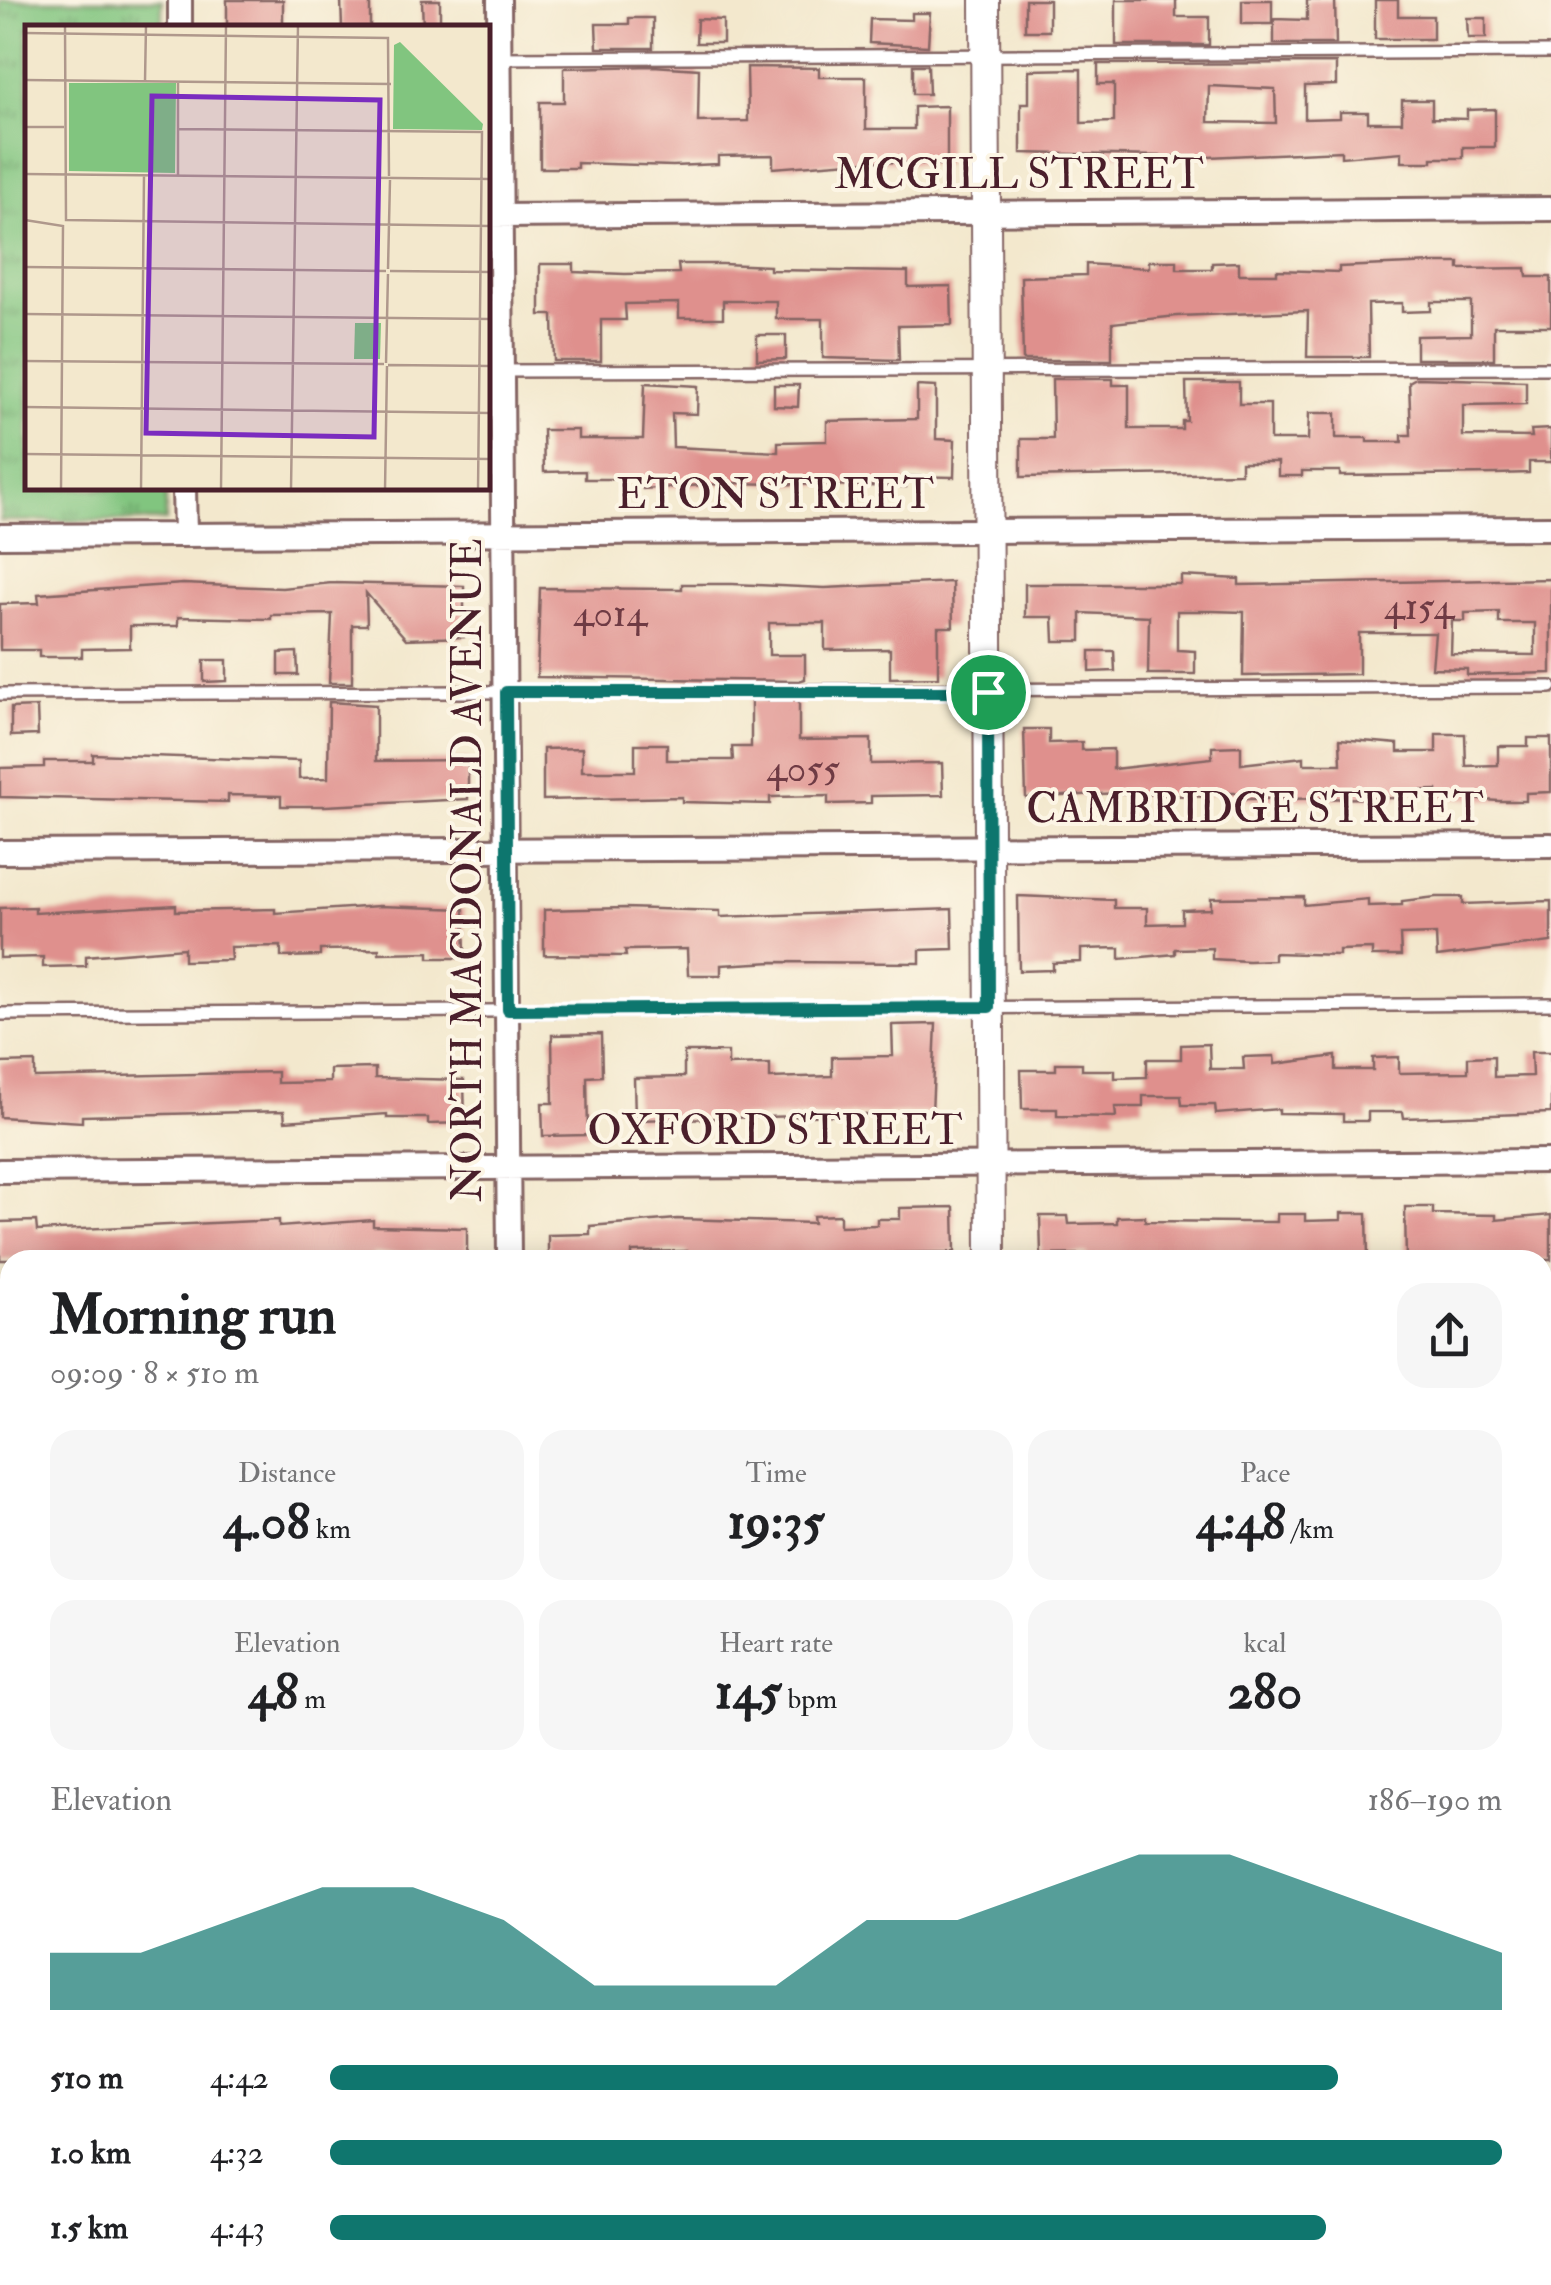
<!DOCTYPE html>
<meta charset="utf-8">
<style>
:root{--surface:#fff;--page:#f6f6f6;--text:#202124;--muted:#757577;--accent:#0f766e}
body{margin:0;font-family:"IM FELL Double Pica",serif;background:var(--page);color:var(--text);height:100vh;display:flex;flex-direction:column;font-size:38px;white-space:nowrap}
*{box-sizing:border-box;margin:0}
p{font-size:32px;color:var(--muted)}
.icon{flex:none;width:55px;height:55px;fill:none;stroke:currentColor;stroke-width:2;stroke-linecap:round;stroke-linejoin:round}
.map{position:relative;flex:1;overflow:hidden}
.side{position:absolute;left:0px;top:1250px;width:1552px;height:1035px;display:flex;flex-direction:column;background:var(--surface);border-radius:30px 30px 0 0;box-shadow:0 5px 25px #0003}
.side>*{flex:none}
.pin{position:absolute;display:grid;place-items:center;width:85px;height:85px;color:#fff;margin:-42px;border:5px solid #fff;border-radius:50%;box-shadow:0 2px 10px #0007}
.round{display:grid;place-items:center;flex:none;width:105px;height:105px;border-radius:30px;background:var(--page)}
.headline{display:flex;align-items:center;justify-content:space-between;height:170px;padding:0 50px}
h1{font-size:55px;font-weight:700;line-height:75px}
.figures{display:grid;grid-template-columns:repeat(3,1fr);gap:15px;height:170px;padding:10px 50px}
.figures div{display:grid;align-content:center;border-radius:25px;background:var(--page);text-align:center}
.figures b{font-size:50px;font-weight:700}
.figures small{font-size:28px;font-weight:400}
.figures p{font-size:28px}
.chart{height:280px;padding:20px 50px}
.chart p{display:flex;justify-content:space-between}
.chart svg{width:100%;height:180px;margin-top:10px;fill:var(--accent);opacity:.7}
ul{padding:0 50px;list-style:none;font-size:32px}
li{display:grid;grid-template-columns:160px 120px 1fr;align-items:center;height:75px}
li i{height:25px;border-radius:12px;background:var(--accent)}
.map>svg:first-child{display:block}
.green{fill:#81c57f;stroke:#667255;stroke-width:2.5}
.park{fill:url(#park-tufts);stroke:#667255;stroke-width:2.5}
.building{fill:#df908d;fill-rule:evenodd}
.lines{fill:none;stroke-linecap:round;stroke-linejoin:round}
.service-casing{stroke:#856564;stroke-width:16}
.minor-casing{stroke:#856564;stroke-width:28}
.tertiary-casing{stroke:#856564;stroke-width:32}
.service{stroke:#fff;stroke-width:11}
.minor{stroke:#fff;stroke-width:22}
.tertiary{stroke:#fff;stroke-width:28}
.route-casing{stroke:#fff;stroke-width:20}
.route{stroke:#0f766e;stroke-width:12}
.labels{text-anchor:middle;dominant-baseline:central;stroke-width:8;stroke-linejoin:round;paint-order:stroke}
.number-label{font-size:38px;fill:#6f3b44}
.street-label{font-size:42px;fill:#4a1f2b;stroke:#fcf5e5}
.inset-road{fill:none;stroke:#af988c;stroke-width:2.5}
.view{fill:#7b2cbf;fill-opacity:0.15;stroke:#7b2cbf;stroke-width:5}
.inset-edge{fill:none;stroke:#4a1f2b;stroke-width:5}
</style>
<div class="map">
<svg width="1551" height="2285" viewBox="0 0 1551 2285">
<defs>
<pattern id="park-tufts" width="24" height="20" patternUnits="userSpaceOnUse" patternTransform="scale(2.5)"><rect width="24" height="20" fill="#81c57f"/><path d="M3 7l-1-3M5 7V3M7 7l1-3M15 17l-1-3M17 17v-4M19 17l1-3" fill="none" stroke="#6c9f68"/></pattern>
</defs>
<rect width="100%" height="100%" fill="#fcf5e5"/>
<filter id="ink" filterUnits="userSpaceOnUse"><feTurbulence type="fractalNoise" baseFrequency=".01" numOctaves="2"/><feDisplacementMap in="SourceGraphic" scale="20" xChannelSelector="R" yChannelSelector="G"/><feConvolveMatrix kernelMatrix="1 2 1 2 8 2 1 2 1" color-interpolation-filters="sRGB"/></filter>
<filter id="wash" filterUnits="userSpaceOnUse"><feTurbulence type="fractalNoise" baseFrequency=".0048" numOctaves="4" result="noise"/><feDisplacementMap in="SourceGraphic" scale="40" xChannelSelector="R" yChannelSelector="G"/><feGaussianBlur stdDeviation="2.25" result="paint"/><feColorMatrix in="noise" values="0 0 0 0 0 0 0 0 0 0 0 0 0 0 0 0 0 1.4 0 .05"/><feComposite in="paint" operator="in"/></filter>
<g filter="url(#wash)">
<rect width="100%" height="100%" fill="#f3e8cd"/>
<!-- green -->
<path class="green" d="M1542,1515H1551V1758H1543Z"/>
<!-- park -->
<path class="park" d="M0,0H162V27L28,28V488H166V521H0Z"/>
<g id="blocks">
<!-- building -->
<path class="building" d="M227,0H283V28H227Z
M341,0H370V28H342Z
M422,0H440V28H423Z
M1025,0H1049V31H1025Z
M1116,0H1176V17H1209V45H1116Z
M1242,0H1272V24H1242Z
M1307,0H1335L1336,44H1274V19L1307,20Z
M1375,0H1398V16H1433V39H1375Z
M912,13H930L928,46L869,43L870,19L912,20Z
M629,18H653V48H597L596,24H629Z
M1467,18H1486V38H1468Z
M697,19L723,20V43H696Z
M1336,63V85L1305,86V119L1340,118V112H1368V122H1402V100H1432V118L1467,119V110L1495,109V147H1463V158H1432V162H1402V152L1341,157V151L1208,157L1021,153V103H1029V70L1081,69V123L1114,122V84H1098V64ZM1209,86L1275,89L1276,123L1208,122Z
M913,65H928L929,94H913Z
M653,66L699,69L698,122L748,121L747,67L819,68V77H866V129H914V107L947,106V165L864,161L773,168V155L718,156V164L673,166L577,163V168H540V102H564V68Z
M1149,261H1177V269H1212V263L1239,262V274H1277V270L1339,272V267L1435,263H1459V269L1526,268L1527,277H1551V326H1494V359H1416V336L1471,335V302H1431V311L1402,312V303L1368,304L1369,357H1307L1308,311L1177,316L1112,323V360H1023L1021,277L1086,275V264L1149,268Z
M540,264H574V272L625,274L679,273L678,264H722L770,266V270L908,272V287L951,286L952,325L898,326L899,360L823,358V319H776V301H723V318H679V303L625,304L626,320H601V361H554L553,315H540Z
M757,335H786V359L757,360Z
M1416,378L1526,381V404L1463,405V436L1532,437L1531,430L1551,429V462H1529V473L1495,474L1340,476V471H1302V476H1278V462H1241V473L1021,477V439H1053L1052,379H1113V385H1129V429H1182V421H1187L1186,382H1239V404H1270V440H1308L1309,413H1336V438H1367V442H1402V435H1411L1409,382Z
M645,383L698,386L697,414L672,413L673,447L778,452V442L827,441V421L917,419V386L936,387V439L955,440L954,477L906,476V487L736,483L643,489V479H585V471L544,472L543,430H578V439H643Z
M774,385H799L798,407L774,406Z
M1181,576L1239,579V585L1551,579V673L1467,675V669L1432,668L1435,633H1359V674L1243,676L1244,612L1212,611H1177V650L1195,651V674H1148L1149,616L1081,613V641H1054L1053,617H1025V584H1181ZM1499,612V623H1535V655L1451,654L1452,621H1465V613Z
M952,582L953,627H938V677L890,678V649L825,650V623H769V655H805V679L799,681L537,677L540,588L682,589V584H732L825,588Z
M332,583L464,586V637L406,639L366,593L367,625H352V683H329L332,614L271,615V619L178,617V626H130V648L82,649V657H39V650H0V604L39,603L38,594L183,584L282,588Z
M1090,651H1114L1115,671L1090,672Z
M297,652L298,675H279V653Z
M204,660H227V681L204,682Z
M751,700H799V740L871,739V764L942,763L943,795L871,796V803L828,804V796L770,797V804L682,802V797L543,800V749L582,748V771H635V744H667V760H733L732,747H751Z
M329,702L376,705V761L468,760V799L325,806H281V796L228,795V802L0,797V768L44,767V761H93V754L299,761V779L328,778Z
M37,707L38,735L11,736V708Z
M1024,729H1049V743L1082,742V750L1113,749V769L1212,758V747L1241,746V764L1304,757V764H1341L1340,739L1398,744V752H1436V734H1465L1466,766L1498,765V746H1528V738H1551V792L1526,793V801H1499L1437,797V790L1399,791V798L1245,799V793H1209V797L1118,793L1026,798Z
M1018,896L1114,900V908H1147V924L1182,923V910L1211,909V898L1304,897V905L1368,899V906L1402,905V901L1436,897H1463V904L1551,901V942L1437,957L1436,934L1400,935L1401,956H1372V949L1339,950V955L1274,953V960L1248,961L1212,959V948L1175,949V954L1120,959V948L1081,949V962L1053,963V970L1019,971Z
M176,905V911L275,909V913L379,906L464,909L465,958H429V952L379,953V949L320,950V956L281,957V946L230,947L231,960L184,961V948L86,956V966L43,967V957L0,958V908L35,907V913Z
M625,908L720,911V917L952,909L953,949L920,950V963L774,962L721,965V975H688L687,949L625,950L626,956L544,955V910Z
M936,1024L932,1113L635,1120L634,1078L684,1077V1052H728V1065L770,1064V1078L832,1076V1057L893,1056L892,1025Z
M601,1034L602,1076L587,1077L588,1135L543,1136L542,1103H553L552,1035Z
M1209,1044L1210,1069H1244L1243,1057L1274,1056L1275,1064L1336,1056V1070H1373V1058L1399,1057V1073L1468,1072V1057L1494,1056V1077L1532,1076L1531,1052H1551V1113L1404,1118L1403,1112H1368V1121H1343V1114L1279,1113V1109L1216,1114L1215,1105H1182L1181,1096H1143V1107H1115L1116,1117L1057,1116V1109H1022L1021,1070H1056V1063H1082V1070H1115V1078L1147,1077V1059H1181V1045Z
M35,1062V1078L277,1072V1083L330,1082V1069L375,1068V1078L464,1080L465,1123L428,1124V1118H387V1114L285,1121L284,1111L82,1116V1122L0,1117V1063Z
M954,1207L955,1252L895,1253L896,1260H849V1256L687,1260V1251L632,1252V1260H548V1235L590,1234V1226L677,1219L814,1223L813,1216L840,1215V1226L877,1225V1219H900V1208Z
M1405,1207H1433V1214L1496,1215V1220L1551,1215V1260H1406Z
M1341,1213H1367L1368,1260H1088L1087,1254L1041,1255L1040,1216H1068L1069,1224L1117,1223V1217L1145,1216V1221L1242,1222H1277V1214H1305V1221L1341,1220Z
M279,1220V1227L373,1220V1226L467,1228V1260H436L435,1253L373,1254L374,1260H0V1222L36,1221L37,1231Z"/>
</g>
</g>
<g filter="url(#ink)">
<use href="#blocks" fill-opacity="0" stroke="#856564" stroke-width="2.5"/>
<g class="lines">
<!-- service casing -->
<g class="service-casing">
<path id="service" d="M488,58L1551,52
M488,371L1551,368
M0,694L1551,687
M0,1014L1551,1004
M1542,1321H1551
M0,1332H10
M0,1647H10
M1542,1955H1551
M0,1967L10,1966
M1542,2272H1551
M0,2279L1026,2275"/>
</g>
<!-- minor casing -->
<g class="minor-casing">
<path id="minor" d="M180,0V28
M499,0L509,1260
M490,216L1551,209
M184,488L185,535
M0,536L1551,528
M0,852L1551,845
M0,1171L1551,1161
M1542,1479H1551
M0,1486H10
M1542,1795H1551
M0,1806H10
M1542,2115H1551
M0,2123H10
M514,2275V2285"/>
</g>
<!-- tertiary casing -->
<g class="tertiary-casing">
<path id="tertiary" d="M985,0L991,1260
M987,2285V2275"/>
</g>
<!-- service -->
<use href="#service" class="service"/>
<!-- minor -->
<use href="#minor" class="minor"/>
<!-- tertiary -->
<use href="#tertiary" class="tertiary"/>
</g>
</g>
<g class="lines" filter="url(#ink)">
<!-- route casing -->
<g class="route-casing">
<path id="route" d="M506,692H988L989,1007L508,1010Z"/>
</g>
<!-- route -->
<use href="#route" class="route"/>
</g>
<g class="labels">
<!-- number labels -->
<g class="number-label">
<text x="1419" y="607">4154</text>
<text x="610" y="614">4014</text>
<text x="803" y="769">4055</text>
</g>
<!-- street labels -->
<g class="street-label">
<text x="1019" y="175">MCGILL STREET</text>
<text x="775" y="495">ETON STREET</text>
<text x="1255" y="809">CAMBRIDGE STREET</text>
<text transform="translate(468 870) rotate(-90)">NORTH MACDONALD AVENUE</text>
<text x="775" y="1131">OXFORD STREET</text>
</g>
</g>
<!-- overview -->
<g transform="translate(25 25)">
<rect width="465" height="465" fill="#f3e8cd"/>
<path d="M330,298H356L355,334H329Z" fill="#81c57f"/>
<path d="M375,17L458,99L457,105L368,104L369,20ZM44,58H151L150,148L44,146Z" fill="#81c57f"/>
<path class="inset-road" d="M40,0L41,195L465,201M0,8L363,13L364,151M0,55L366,59M120,56L121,0M0,102H39M153,104L457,107L453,465M0,149L465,154M153,150V57M0,195L38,201L36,465M0,242L361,246M363,244L365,155M365,246L465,247M0,289L465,294M0,336L359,339M361,338L363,249M363,340L465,341M0,382L465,388M0,429L465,434M116,465L119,150M196,465L201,0M266,465L273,0M360,465L362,341"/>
<path class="view" d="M127,71L355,75L349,412L121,408Z"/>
<rect width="465" height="465" class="inset-edge"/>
</g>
</svg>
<div class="pin" style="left:988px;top:692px;background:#1e9e55"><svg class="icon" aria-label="arrive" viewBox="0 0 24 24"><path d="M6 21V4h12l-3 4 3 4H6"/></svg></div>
<section class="side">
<div class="headline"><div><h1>Morning run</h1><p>09:09 · 8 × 510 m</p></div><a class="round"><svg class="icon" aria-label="share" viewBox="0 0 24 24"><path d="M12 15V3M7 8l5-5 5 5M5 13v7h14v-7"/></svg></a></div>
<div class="figures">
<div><p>Distance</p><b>4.08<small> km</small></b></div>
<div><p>Time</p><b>19:35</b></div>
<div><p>Pace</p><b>4:48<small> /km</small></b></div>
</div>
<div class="figures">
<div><p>Elevation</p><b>48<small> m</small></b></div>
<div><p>Heart rate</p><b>145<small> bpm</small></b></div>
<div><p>kcal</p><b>280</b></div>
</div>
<div class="chart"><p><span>Elevation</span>186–190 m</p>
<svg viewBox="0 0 160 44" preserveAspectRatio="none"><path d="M0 44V30L10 30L20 22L30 14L40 14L50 22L60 38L70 38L80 38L90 22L100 22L110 14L120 6L130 6L140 14L150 22L160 30V44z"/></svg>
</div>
<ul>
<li><b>510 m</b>4:42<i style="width:86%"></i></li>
<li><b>1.0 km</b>4:32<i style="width:100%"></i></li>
<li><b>1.5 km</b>4:43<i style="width:85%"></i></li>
</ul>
</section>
</div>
